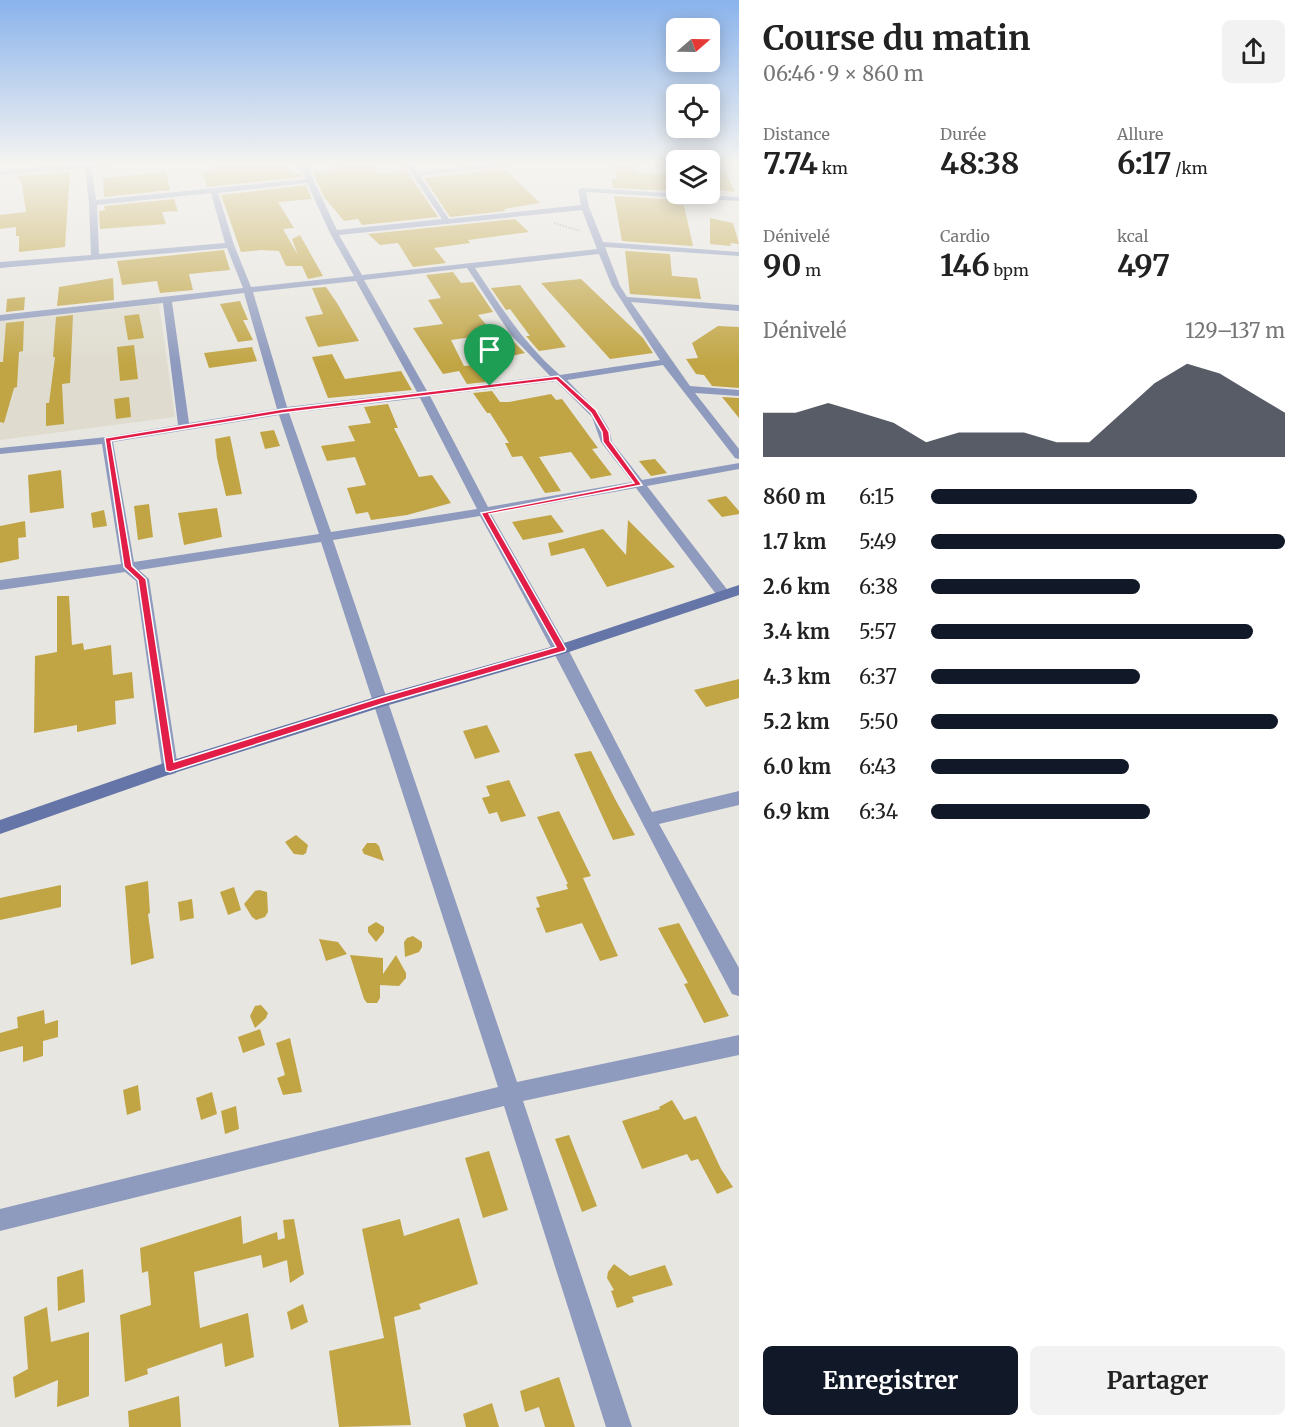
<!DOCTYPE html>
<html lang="fr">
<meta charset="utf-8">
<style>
:root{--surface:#fff;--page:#f2f2f2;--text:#222;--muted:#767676;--accent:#111827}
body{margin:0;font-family:Merriweather,serif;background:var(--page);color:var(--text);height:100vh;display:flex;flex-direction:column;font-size:22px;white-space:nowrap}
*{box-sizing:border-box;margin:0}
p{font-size:20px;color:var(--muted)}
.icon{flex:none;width:33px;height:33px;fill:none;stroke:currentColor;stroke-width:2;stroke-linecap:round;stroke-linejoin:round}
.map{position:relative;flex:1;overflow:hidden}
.sheet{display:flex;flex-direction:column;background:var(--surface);width:570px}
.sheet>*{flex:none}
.needle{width:39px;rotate:70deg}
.buttons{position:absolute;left:666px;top:18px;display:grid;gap:12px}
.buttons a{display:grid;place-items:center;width:54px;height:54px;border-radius:9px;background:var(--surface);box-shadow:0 3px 15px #0003;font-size:30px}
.pin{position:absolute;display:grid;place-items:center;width:51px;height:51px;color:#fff;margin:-62px -26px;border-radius:50% 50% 50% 0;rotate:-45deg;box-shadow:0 0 6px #0007}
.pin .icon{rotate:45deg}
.round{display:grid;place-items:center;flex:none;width:63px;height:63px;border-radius:9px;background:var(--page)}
.overview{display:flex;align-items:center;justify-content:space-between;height:102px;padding:0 24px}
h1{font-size:33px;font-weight:700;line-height:45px}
.stats{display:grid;grid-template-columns:repeat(3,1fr);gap:9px;height:102px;padding:6px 24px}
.stats div{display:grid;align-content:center}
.stats b{font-size:30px;font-weight:700}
.stats small{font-size:16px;font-weight:400}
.stats p{font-size:16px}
.chart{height:168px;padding:12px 24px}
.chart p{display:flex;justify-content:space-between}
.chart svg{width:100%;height:108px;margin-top:6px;fill:var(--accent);opacity:.7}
.action{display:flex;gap:12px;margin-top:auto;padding:12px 24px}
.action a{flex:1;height:69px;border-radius:9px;background:var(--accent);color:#fff;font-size:24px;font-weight:700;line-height:69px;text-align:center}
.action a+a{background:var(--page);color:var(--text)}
ul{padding:0 24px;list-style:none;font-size:20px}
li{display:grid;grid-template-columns:96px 72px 1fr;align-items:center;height:45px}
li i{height:15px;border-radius:8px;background:var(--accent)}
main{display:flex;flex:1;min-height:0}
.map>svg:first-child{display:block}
.built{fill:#dfdccf}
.building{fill:#c1a545}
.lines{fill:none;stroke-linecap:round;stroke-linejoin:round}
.path{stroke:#a3a19d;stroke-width:1.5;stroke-dasharray:1.5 1.5;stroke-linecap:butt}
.street{fill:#8f9bbe;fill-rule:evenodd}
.secondary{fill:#6675a8;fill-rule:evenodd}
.route{fill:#e11d48;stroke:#fff;stroke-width:1.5;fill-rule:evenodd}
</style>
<main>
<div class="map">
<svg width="739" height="1427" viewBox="0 0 739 1427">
<rect width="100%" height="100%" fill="#e8e6e0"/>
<!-- built -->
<path class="built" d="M159,304L175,417L0,440V321Z"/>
<!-- building -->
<path class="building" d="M252,164H286L293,175L301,174L303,177L207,187L202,172L215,171L214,168Z
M375,164L377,174L407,171L438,217L362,225L358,219L344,221L324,197L313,173L336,171L334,168Z
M614,164H634L635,172L670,174L676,191L613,188L611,179H617Z
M505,169L540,203L504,209L506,211L450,217L424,178Z
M710,171H725L735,192L710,189Z
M70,172L65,247L19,252V236H16V227L0,229V215L26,212L21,180L19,181L18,176Z
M166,172L170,190L104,197L103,178Z
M306,185L312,199L278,202L294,228L283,229L298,255L292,239L300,235L323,276L308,279L302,266H286L279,251L261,250L241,252L221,195Z
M614,196L677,200V205H684L693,246L622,241Z
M174,199L178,211L162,212L166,224L100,229L99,211L105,210L104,206Z
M710,218L733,223L739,244L730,243L731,246L710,244Z
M515,219L529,232L468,240L470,243L434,248L446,263L413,267L398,243L380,245L368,234Z
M224,250L230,270L189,274L193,290L160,293L157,281L122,285L117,261Z
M625,251L670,254L672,276L697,278L701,299L630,294Z
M453,272L461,283L473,282L493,312L478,315L494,334L451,340L464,366L474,365L486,382L467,384L459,371L443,374L413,328L443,324L428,300L441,298L426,275Z
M113,278L114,300L57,306L59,287Z
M581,279L643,338L653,353L610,359L541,283Z
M520,285L566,347L539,351L526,336H530L510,309L506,310L491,288Z
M326,287L337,303L359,341L318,347L305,317L323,314L312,288Z
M25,297L24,310L6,312L7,299Z
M240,301L248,320H243L253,340L238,342L220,304Z
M139,314L144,338L128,340L124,316Z
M73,315L70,383L62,384L64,424L46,426V403H49L55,357H53L56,317Z
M24,321L23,351L19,352L17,387L14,388L4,423L0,422V362H3L6,323Z
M718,326L739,327V388L712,386L704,375L696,374L686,359L698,358L692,343Z
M511,339L525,353L511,356L499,341Z
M134,345L138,379L120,381L117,347Z
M252,347L257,361L209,368L204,353Z
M332,354L345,379L401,371L412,390L328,398L312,357Z
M492,391L500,402H509L551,394L556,400L562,399L598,448L592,449L612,475L591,479L571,452L539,457L561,491L545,493L522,456L512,457L505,443H509L490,413H487L473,393Z
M129,397L131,417L116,419L114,399Z
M722,397L739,398V418Z
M388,404L398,428H394L419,477L432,475L451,503L407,515L371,520L368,512L356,514L347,488L366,485L355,457L327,461L321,446L355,441L348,426L371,423L364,407Z
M274,430L280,446L265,449L260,432Z
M230,436L242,494L226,496L217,458L215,439Z
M655,459L667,473L651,476L639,461Z
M61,470L64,508L30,513L28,475Z
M726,496L739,511V514L722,517L707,500Z
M149,504L153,537L138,540L134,506Z
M217,508L222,537L184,545L178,513Z
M104,510L107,526L93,528L91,513Z
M551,515L564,532L523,540L512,522Z
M628,520L675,567L607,587L584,548L551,556L548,543L603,529L626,555Z
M25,521L26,537L18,538L19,559L0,563V526Z
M57,596H69L72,645L83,643L84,650L111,645L113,675L132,672L134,698L115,701L116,724L77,732V725L34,733L35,656L57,652Z
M739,679V698L706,707L694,690Z
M487,725L500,752L475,759L463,731Z
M591,751L615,799L635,835L613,840L574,754Z
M509,780L526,816L501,822L497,812L489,814L482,798L490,796L486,786Z
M559,811L591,876L583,878L618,956L600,961L582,923L546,933L536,908L540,907L536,897L568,889L566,884H568L537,817Z
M296,835L308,845L306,853L303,855L294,854L285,842Z
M367,843H376L379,846L384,861L364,854L362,850Z
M148,881L150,913L148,914L154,958L131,965L125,886Z
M61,885V907L0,920V898Z
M234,887L241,910L228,915L220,892Z
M259,890L267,892L268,912L265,917L256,920L252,917L244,904L255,891Z
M192,899L194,918L180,921L178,902Z
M376,922L384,927V932L376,942L368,932V927Z
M679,923L706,973L729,1016L704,1023L684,984L688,983L658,928Z
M413,936L422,942V947L419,952L405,957L404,942L407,938Z
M319,939L338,942L347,954L326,961Z
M350,955L383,958V974L396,955L406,973V978L399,986L380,985V998L377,1003H367L364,999Z
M261,1005L268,1013L266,1018L255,1028L250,1016L255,1006Z
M44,1010L45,1024L58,1020V1037L43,1041V1056L23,1062V1046L0,1052V1033L18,1028L17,1017Z
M260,1029L265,1045L243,1053L238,1037Z
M290,1038L302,1092L283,1095L277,1078L285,1075L276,1043Z
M138,1085L141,1110L127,1115L123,1090Z
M212,1092L217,1114L201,1120L196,1098Z
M672,1100L684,1120L696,1116L721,1169L733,1187L717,1194L698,1159L691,1161L687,1154L642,1169L622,1121L660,1109L659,1107Z
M236,1106L239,1129L225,1134L221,1111Z
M569,1135L597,1206L582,1212L555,1139Z
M489,1151L508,1210L483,1218L465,1158Z
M241,1216L243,1244L277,1232L278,1240L285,1238L283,1220L294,1219L304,1274L290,1283L287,1260L263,1268L261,1255L194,1272L200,1328L248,1313L254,1357L225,1367L222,1343L147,1369L148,1374L125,1382L120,1315L151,1305L148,1271L142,1273L140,1248Z
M459,1218L478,1284L419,1304L421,1309L394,1317L411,1425L339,1427L329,1351L384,1338L362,1229L400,1219L404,1236Z
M614,1264L630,1276L665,1265L673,1285L632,1297L634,1302L617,1308L611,1291L614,1290L607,1278L608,1272Z
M83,1269L85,1302L58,1311L57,1277Z
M303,1304L308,1322L291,1330L287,1312Z
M47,1307L51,1342L89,1332V1396L57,1407L58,1380L15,1398L13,1377L28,1369L24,1317Z
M559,1377L575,1427H545L539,1407L525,1412L520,1391Z
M179,1396L181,1427H129L128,1411Z
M492,1403L499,1427H466L463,1414Z"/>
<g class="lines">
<!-- path -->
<path class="path" d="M554,223L580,231"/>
<!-- street -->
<path class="street" d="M84,164H114L92,168L96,200L306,179L299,164H306L337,230L442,219L405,164H412L417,172L495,164H520L420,176L449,219L581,205L578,190L582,188L739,197V201L586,192L589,207L603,242L739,252V256L605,247L620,286L627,297L739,305V311L631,302L690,386L739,390V396L695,393L739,449V459L735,458L663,365L567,380L600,414L609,429L612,442L642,480L739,463V469L647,486L729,592L731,595L729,598H719L636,488L491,514L568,649L652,812L739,791V805L659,824L739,968V996L732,994C647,835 567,673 480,516L333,540L517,1082L739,1035V1055L523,1101L632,1427H606L504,1106L0,1231V1209L498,1087L321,542L139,570L149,579L178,768L176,773L170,775L164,773L162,768L136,581L125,572L0,590V580L121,564L102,444L0,454V448L107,437L178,425L163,303L0,321V315L243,288L227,248L0,268V262L91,255L89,203L85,168L0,175V171ZM307,183L330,233L354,276L251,287L234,245L218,193ZM211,193L225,243L99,254L97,205ZM582,210L597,249L362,275L339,235ZM599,254L612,286L660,360L560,375C524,344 501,307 475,268ZM467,268L511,335L550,376L427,391L364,280ZM356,281L417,392L287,407L253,292ZM244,293L277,409L189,423L172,302ZM556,381L592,417L601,442L632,482L488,507L430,396ZM420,398L477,509L331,532L289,413ZM279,415L319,534L134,562L113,442Z"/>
<!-- secondary -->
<path class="secondary" d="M739,585V595L566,653L382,707L171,774L0,834V820L170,761L382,695L558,645Z"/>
</g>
<!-- sky -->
<linearGradient id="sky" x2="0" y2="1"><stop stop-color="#8ab3ec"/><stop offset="0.45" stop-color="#f5f4f1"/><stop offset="1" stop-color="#f5f4f1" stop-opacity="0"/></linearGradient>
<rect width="739" height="364" fill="url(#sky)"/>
<!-- route -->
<path class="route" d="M558,376L596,410L609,432L610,441L642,485L489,514L566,649L565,651L382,704L170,772L166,771L138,580L124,567L105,438L283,409ZM556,380L591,413L602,432L603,442L634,483L481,513L556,647L382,697L174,762L146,579L132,566L111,441L283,413Z"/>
</svg>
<div class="buttons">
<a><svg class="needle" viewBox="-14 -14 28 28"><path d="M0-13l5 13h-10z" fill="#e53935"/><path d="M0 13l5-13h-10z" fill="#767676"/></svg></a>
<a><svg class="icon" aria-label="locate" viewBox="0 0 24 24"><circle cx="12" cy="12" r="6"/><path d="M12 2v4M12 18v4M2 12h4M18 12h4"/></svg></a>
<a><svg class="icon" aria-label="layers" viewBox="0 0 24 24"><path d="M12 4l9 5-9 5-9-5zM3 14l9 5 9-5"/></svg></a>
</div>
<div class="pin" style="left:490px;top:386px;background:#1e9e55"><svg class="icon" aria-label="arrive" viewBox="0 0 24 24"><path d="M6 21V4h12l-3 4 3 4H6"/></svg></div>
</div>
<section class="sheet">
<div class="overview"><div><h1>Course du matin</h1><p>06:46 · 9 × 860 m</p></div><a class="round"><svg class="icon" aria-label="share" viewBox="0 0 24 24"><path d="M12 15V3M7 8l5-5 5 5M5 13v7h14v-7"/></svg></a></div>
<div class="stats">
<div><p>Distance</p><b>7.74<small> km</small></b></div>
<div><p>Durée</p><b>48:38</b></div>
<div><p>Allure</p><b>6:17<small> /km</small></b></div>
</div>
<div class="stats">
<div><p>Dénivelé</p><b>90<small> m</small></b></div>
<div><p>Cardio</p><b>146<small> bpm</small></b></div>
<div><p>kcal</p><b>497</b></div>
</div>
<div class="chart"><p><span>Dénivelé</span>129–137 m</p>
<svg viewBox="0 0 160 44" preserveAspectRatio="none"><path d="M0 44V26L10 26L20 22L30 26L40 30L50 38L60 34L70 34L80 34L90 38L100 38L110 26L120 14L130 6L140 10L150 18L160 26V44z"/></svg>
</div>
<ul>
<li><b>860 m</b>6:15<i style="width:75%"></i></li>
<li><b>1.7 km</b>5:49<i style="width:100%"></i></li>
<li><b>2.6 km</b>6:38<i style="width:59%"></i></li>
<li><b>3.4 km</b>5:57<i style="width:91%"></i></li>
<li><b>4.3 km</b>6:37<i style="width:59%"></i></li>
<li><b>5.2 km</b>5:50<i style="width:98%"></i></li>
<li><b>6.0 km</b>6:43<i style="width:56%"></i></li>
<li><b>6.9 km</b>6:34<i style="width:62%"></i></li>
</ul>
<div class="action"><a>Enregistrer</a><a>Partager</a></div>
</section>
</main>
